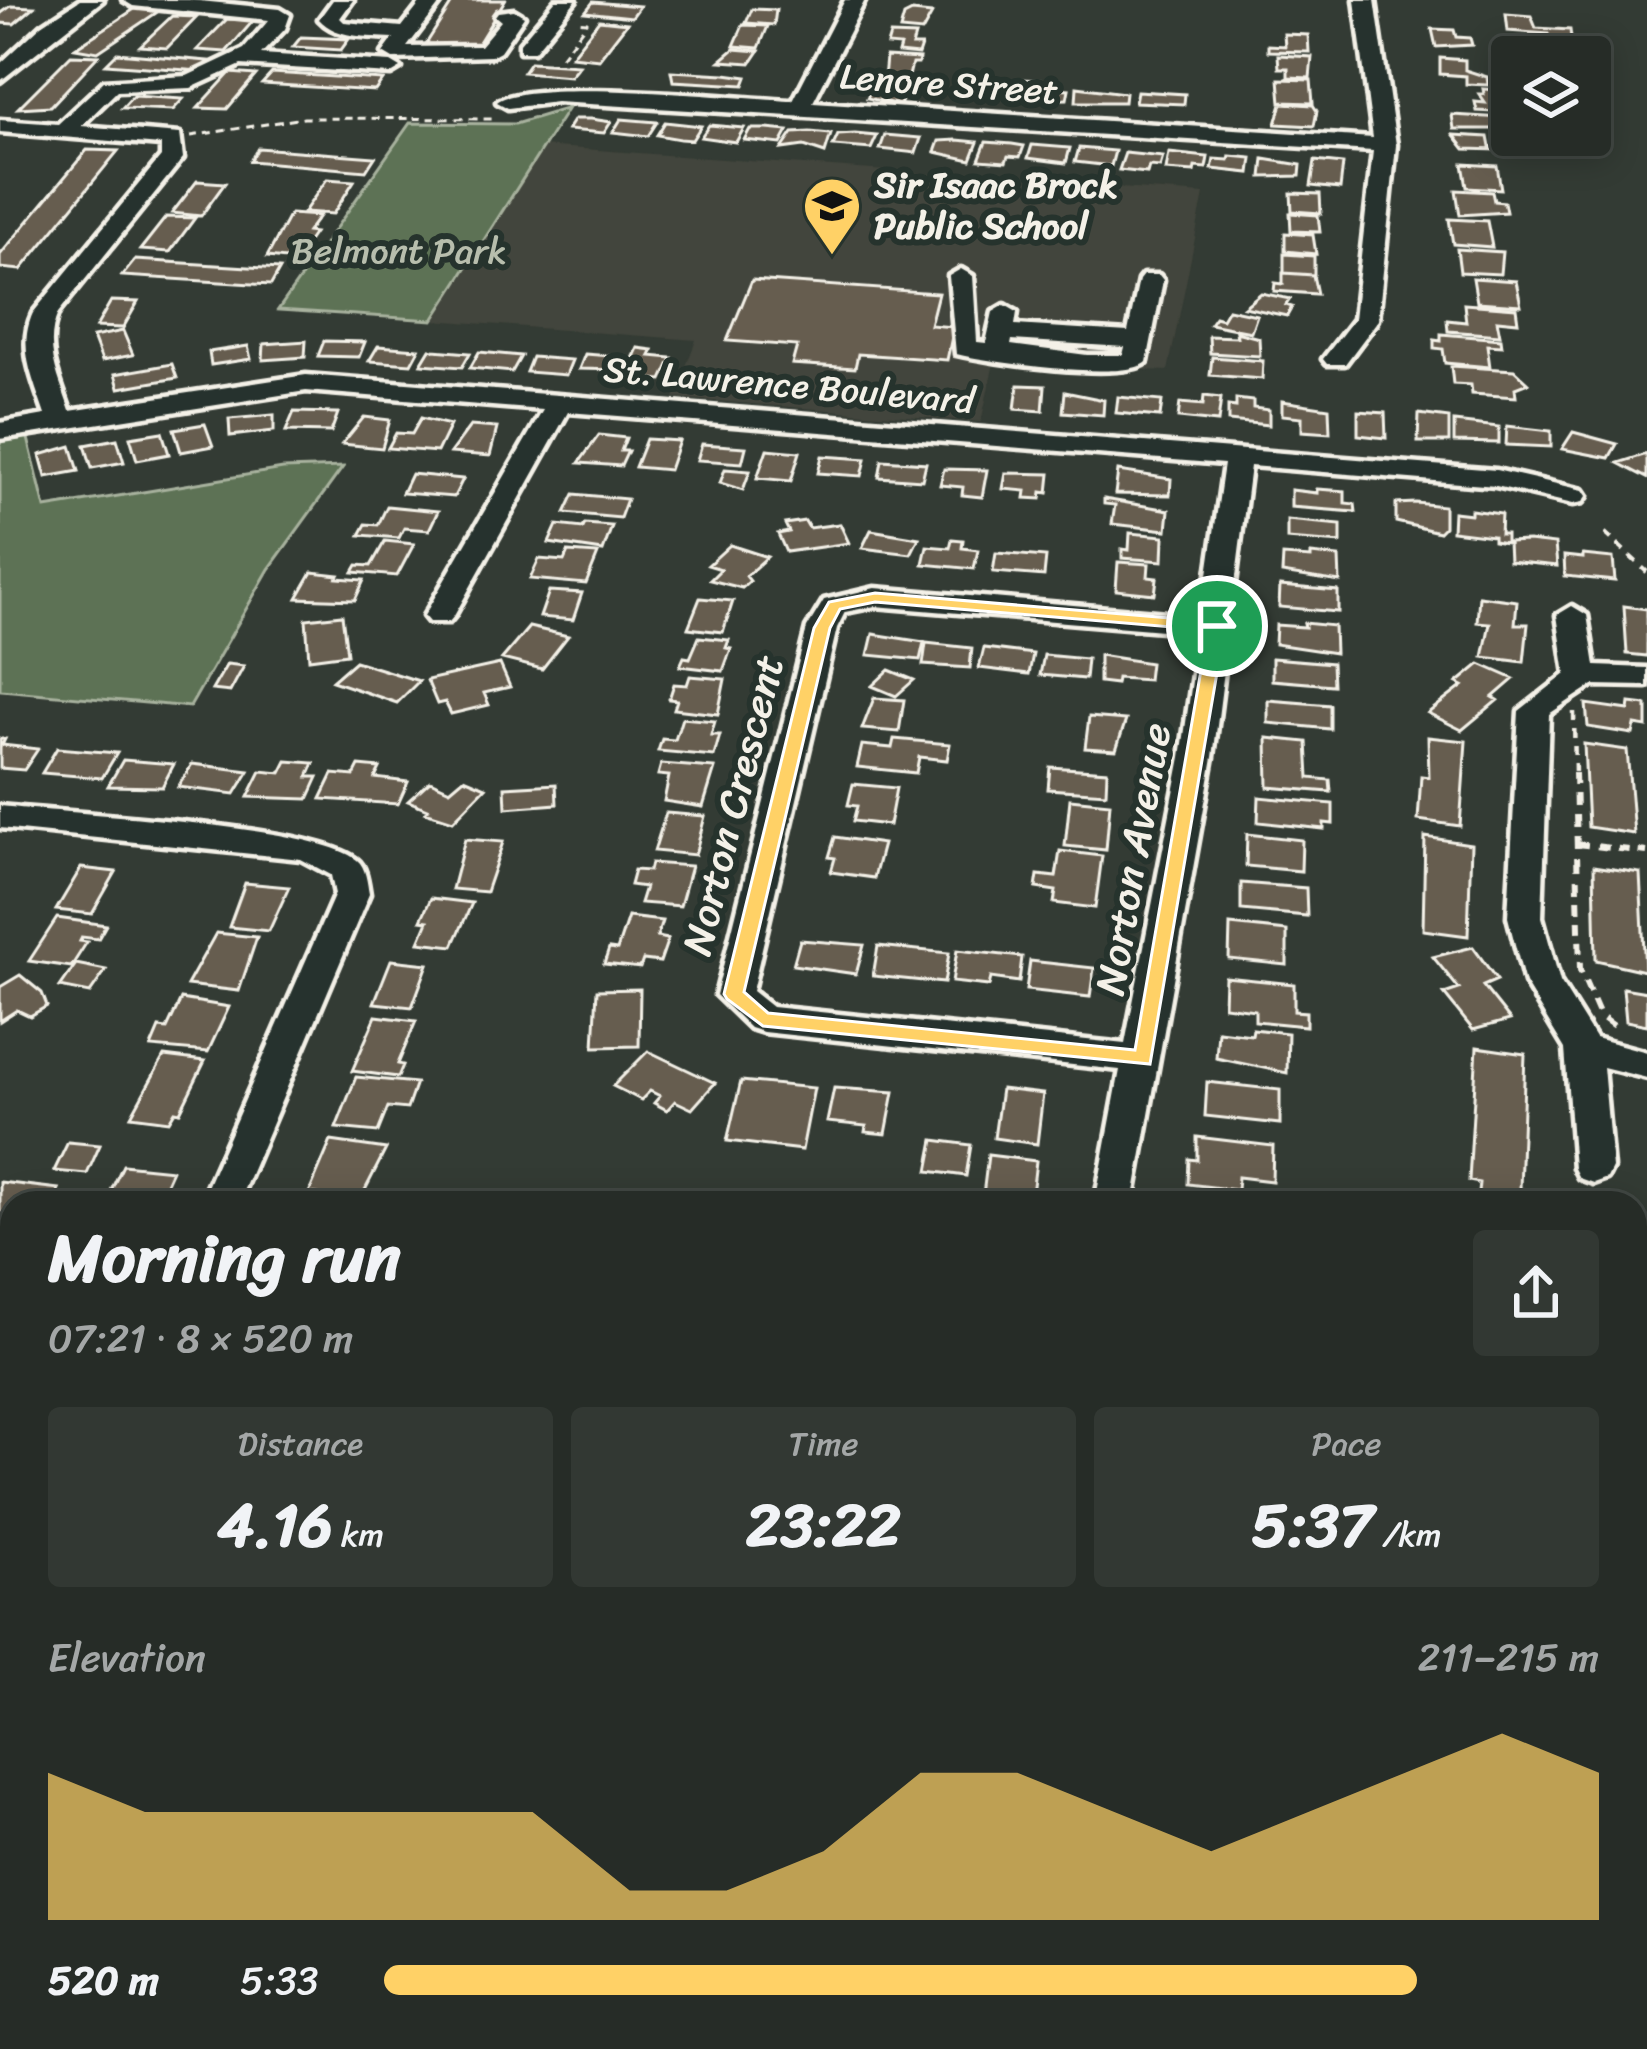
<!DOCTYPE html>
<meta charset="utf-8">
<style>
:root{--surface:#262c27;--page:#323833;--text:#f1f3f6;--muted:#a4a7a7;--line:#424844;--accent:#ffd166}
body{margin:0;font-family:Sriracha,sans-serif;background:var(--page);color:var(--text);height:100vh;display:flex;flex-direction:column;font-size:45px;white-space:nowrap}
*{box-sizing:border-box;margin:0}
p{font-size:39px;color:var(--muted)}
.icon{flex:none;width:66px;height:66px;fill:none;stroke:currentColor;stroke-width:2;stroke-linecap:round;stroke-linejoin:round}
.map{position:relative;flex:1;overflow:hidden}
.sheet{position:absolute;left:0px;top:1191px;width:1647px;height:858px;display:flex;flex-direction:column;background:var(--surface);border-radius:36px 36px 0 0;box-shadow:0 6px 30px #0003,0 0 0 3px var(--line)}
.sheet>*{flex:none}
.buttons{position:absolute;left:1491px;top:36px;display:grid;gap:24px}
.buttons a{display:grid;place-items:center;width:120px;height:120px;border-radius:12px;background:var(--surface);box-shadow:0 6px 30px #0003,0 0 0 3px var(--line);font-size:60px}
.pin{position:absolute;display:grid;place-items:center;width:102px;height:102px;color:#fff;margin:-51px;border:6px solid #fff;border-radius:50%;box-shadow:0 3px 12px #0007}
.round{display:grid;place-items:center;flex:none;width:126px;height:126px;border-radius:12px;background:var(--page)}
.headline{display:flex;align-items:center;justify-content:space-between;height:204px;padding:0 48px}
h1{font-size:66px;font-weight:800;line-height:90px}
.metrics{display:grid;grid-template-columns:repeat(3,1fr);gap:18px;height:204px;padding:12px 48px}
.metrics div{display:grid;align-content:center;border-radius:12px;background:var(--page);text-align:center}
.metrics b{font-size:60px;font-weight:800}
.metrics small{font-size:33px;font-weight:400}
.metrics p{font-size:33px}
.chart{height:336px;padding:24px 48px}
.chart p{display:flex;justify-content:space-between}
.chart svg{width:100%;height:216px;margin-top:12px;fill:var(--accent);opacity:.7}
ul{padding:0 48px;list-style:none;font-size:39px}
li{display:grid;grid-template-columns:192px 144px 1fr;align-items:center;height:90px}
li i{height:30px;border-radius:15px;background:var(--accent)}
.map>svg:first-child{display:block}
.built{fill:#42453c}
.green{fill:#5d7255;stroke:#a8b29e;stroke-width:3}
.building{fill:#665d50;stroke:#f4f1e8;stroke-width:3}
.lines{fill:none;stroke-linecap:round;stroke-linejoin:round}
.minor-casing{stroke:#f4f1e8;stroke-width:9}
.path-far2{stroke:#f4f1e8;stroke-width:3;stroke-dasharray:8 6;stroke-linecap:butt}
.path-far1{stroke:#f4f1e8;stroke-width:4.5;stroke-dasharray:9 8;stroke-linecap:butt}
.path{stroke:#f4f1e8;stroke-width:6;stroke-dasharray:12 9;stroke-linecap:butt}
.minor{fill:#26332d;fill-rule:evenodd}
.route{fill:#ffd166;stroke:#fff;stroke-width:3;fill-rule:evenodd}
.labels{text-anchor:middle;dominant-baseline:central;stroke-width:12;stroke-linejoin:round;paint-order:stroke}
.far-street-label{font-size:36px;fill:#f4f1e8;stroke:#26332d}
.far-poi-label{font-size:36px;font-weight:bold;fill:#f4f1e8;stroke:#26332d;text-anchor:start}
.far-park-label{font-size:36px;fill:#b8bead;stroke:#26332d}
.street-label{font-size:42px;fill:#f4f1e8;stroke:#26332d}
</style>
<div class="map">
<svg width="1647" height="2049" viewBox="0 0 1647 2049">
<rect width="100%" height="100%" fill="#333b34"/>
<filter id="ink" filterUnits="userSpaceOnUse"><feTurbulence type="fractalNoise" baseFrequency=".00833" numOctaves="2"/><feDisplacementMap in="SourceGraphic" scale="24" xChannelSelector="R" yChannelSelector="G"/><feConvolveMatrix kernelMatrix="1 2 1 2 8 2 1 2 1" color-interpolation-filters="sRGB"/></filter>
<g filter="url(#ink)">
<!-- built -->
<path class="built" d="M541,146L1204,194L1168,371L994,363L981,422L674,398L696,340L433,320Z"/>
<!-- green -->
<path class="green" d="M568,108L433,320L278,310L410,123L515,124Z
M27,434L45,508L283,469L343,467L269,569L190,707L0,690V439Z"/>
<!-- building -->
<path class="building" d="M454,0H505L476,47L426,44Z
M593,2L640,6L632,17L585,12Z
M11,6L34,7L14,24L0,23V14Z
M136,8L159,11L98,52L75,48Z
M752,9L776,10L774,25L746,23Z
M912,12L932,14L922,32L900,30L904,16Z
M1506,14L1531,16L1536,28L1570,30L1571,38L1550,41L1548,34L1508,31Z
M172,16L197,17L167,48L140,46Z
M227,19L254,20L226,52L197,50Z
M599,20L627,23L599,59L571,56Z
M743,25L768,26L759,48L734,46Z
M1432,29L1454,30L1456,37L1470,38L1472,45L1436,47Z
M1284,34L1308,35L1309,52L1268,51V45L1285,46Z
M890,35L915,36L912,46H921L918,55L898,53L900,46L887,45Z
M301,37L349,39L341,50L293,47Z
M734,49L759,51L751,63L720,61Z
M117,53L208,61L200,71L106,64Z
M71,55L98,56L51,106L18,108Z
M1278,55L1312,57L1310,78L1288,77V68H1279Z
M886,57L919,59L918,64H912L908,80L884,79Z
M1440,58L1465,60V70L1487,77L1488,85L1466,84V76L1440,74Z
M530,62L579,65L570,76L523,72Z
M671,71L725,74L747,77L744,85L673,81Z
M230,73L256,75L227,109L198,108Z
M272,73L383,80L375,91L262,84Z
M984,78L1002,79L996,97L956,92L959,82L984,84Z
M1019,79L1041,80L1040,87L1069,89L1067,99L1014,100Z
M1279,79L1311,80L1313,103L1281,102Z
M875,80L899,82L896,89L906,90L900,105L867,98Z
M1077,87L1125,93L1124,102H1076Z
M1483,89L1512,91V113L1477,111L1475,102L1485,103L1479,94H1484Z
M1137,91L1185,94L1184,104L1135,102Z
M133,96L183,99L173,110L122,108Z
M1282,103L1313,105L1317,111L1314,126L1276,124Z
M1452,115L1503,118L1505,129H1454Z
M574,119H591L611,122L604,133L567,130Z
M621,119L657,122L648,136L613,132Z
M665,122L701,126L692,140L680,139L657,135Z
M709,125L744,128L736,142L701,137Z
M750,129H767L788,131L781,144L744,140Z
M810,132L831,134L825,153L804,146L782,149L793,133Z
M838,135L855,134L877,136L871,149L833,146Z
M885,135L921,138L916,153L880,149Z
M1454,135L1488,137L1490,147L1499,150L1465,149Z
M939,141L957,140L978,142L971,160L935,152Z
M986,142L1012,144L1024,146L1020,157L1008,156L1006,162L979,160Z
M1032,145L1070,148L1066,163L1028,158Z
M258,148L375,157L366,171L250,161Z
M1079,148L1115,151L1111,166L1075,162Z
M87,150L118,151L21,270L0,268V255Z
M1125,153L1163,157L1160,167L1149,166L1147,173L1119,170Z
M1169,153L1208,157L1206,168L1195,167L1194,172L1166,170Z
M1230,156L1252,158L1250,173L1212,169L1214,159L1229,160Z
M1264,159L1301,165L1300,176L1262,177Z
M1315,161L1343,164L1340,189L1311,186Z
M1463,164L1497,166L1501,189L1467,187Z
M327,179L354,181L333,214L304,212Z
M197,181L225,183L201,216L172,213Z
M1456,190L1492,192L1494,201L1504,202L1506,212L1460,215Z
M1291,193L1320,194L1321,213L1292,211Z
M1290,213L1318,215L1320,232L1291,231Z
M290,214L319,216L307,232L314,233L295,260L267,257Z
M166,217L195,218L170,252L140,250Z
M1449,219L1487,221L1492,247L1453,244Z
M1285,233L1313,235L1316,254L1285,251Z
M1457,249L1502,252L1500,274L1460,272Z
M1284,254L1314,256V275L1284,273Z
M135,260L280,269L271,285L122,276Z
M1283,273L1313,275L1317,294L1274,291L1275,283L1283,284Z
M1473,278L1516,281L1521,305L1477,302Z
M752,280L938,293L930,325L954,327L947,360L858,354L855,368L792,364L797,346L727,341Z
M1261,293L1290,299L1286,305L1292,307L1287,316L1244,307Z
M111,301L138,302L123,328L96,327Z
M1464,304L1516,308L1518,322L1497,320L1500,335L1448,331L1447,320L1466,322Z
M1228,309L1257,315L1251,332L1210,324L1215,317L1222,319Z
M123,331L133,355L102,361L93,337Z
M1236,332L1259,338L1260,356L1210,353L1209,336L1237,337Z
M1441,334L1501,339L1502,346L1487,345L1490,367L1445,363L1443,349L1434,348V340L1441,341Z
M306,341L305,357L263,360L264,344Z
M324,341L365,342L359,357L318,356Z
M248,346L251,359L211,365L209,352Z
M378,346L419,349L411,364L369,361Z
M638,348L653,350L650,356L672,358L662,380L637,378L644,362L632,361Z
M430,349L434,350L470,353L462,367L421,364Z
M479,352L521,356L512,372L470,368Z
M585,354L625,357L621,370L579,369Z
M532,357L572,360L566,375L526,372Z
M1212,357L1263,361L1262,379L1210,375Z
M172,364L177,378L119,388L115,374Z
M1451,366L1514,370L1528,383L1515,388L1516,397L1472,394L1471,385L1453,384Z
M1018,385L1045,386L1043,411L1015,409Z
M1065,392L1104,400L1103,415L1063,412Z
M1204,396L1221,398L1218,422L1178,418L1180,403L1203,405Z
M1118,397L1162,401L1160,417L1116,413Z
M1236,399L1253,401V408L1269,410V425L1228,421V406L1236,407Z
M1282,401L1329,408L1330,433L1302,431V417L1282,415Z
M1358,411L1385,413L1386,438L1358,435Z
M294,412L336,413H338L331,432L286,431Z
M1419,414L1449,418V442H1418Z
M274,415V431L230,436L229,419Z
M364,417L390,420L382,448L342,444Z
M421,418L450,425L437,452L388,448L396,433L412,434Z
M1454,422L1499,427V443L1454,442Z
M205,424L213,446L181,452L174,429Z
M470,426L497,428L490,456L450,453Z
M1507,426L1551,431V447L1506,445Z
M162,432L169,454L137,460L130,437Z
M1573,432L1617,444L1609,458L1562,449Z
M599,435L626,438L621,451H628L621,466L579,463Z
M117,439L124,462L92,468L85,445Z
M646,439L679,441L669,470L635,467Z
M702,444L746,447L742,463L697,460Z
M71,446L79,471L46,477L40,455Z
M767,449L800,452L791,481L757,478Z
M1647,454V478L1618,463Z
M822,456L866,459L862,476L818,473Z
M882,460L926,463L922,480L879,477Z
M725,469L750,471L743,490L720,483Z
M944,469L987,470L982,497L962,495L963,487L940,485Z
M1118,471L1171,479L1170,495L1115,494Z
M1006,473L1050,474L1048,493L1042,492L1041,499L1025,498L1026,491L1003,489Z
M411,474L463,479L454,497L402,493Z
M1317,489L1345,491V503L1355,504L1356,512L1291,507V490L1317,493Z
M574,494L627,499L620,518L565,513Z
M1104,499L1169,510L1167,530L1112,524L1115,505L1104,504Z
M1416,503L1444,506V527L1439,532L1396,522V504Z
M387,506L438,511L429,530L404,528L399,538L360,535L366,524L378,525Z
M1471,510L1501,514L1500,534H1506V543L1493,541V536L1452,531L1453,512L1471,514Z
M1287,520L1341,525V543L1287,539Z
M805,521L809,528L840,524L849,543L786,552L778,534L789,532L785,524Z
M585,524L612,526L603,551L549,543L557,525L583,528Z
M871,530L919,538L911,554L862,548Z
M1130,533L1164,536L1163,561L1122,558V549L1129,550Z
M952,539L963,540L962,548L978,550L974,569L923,564L927,546L950,548Z
M385,541L414,544L397,576L353,572L357,565L371,566Z
M1528,541L1555,544L1557,566L1509,561L1508,542Z
M730,545L767,557L746,576L750,581L742,588L710,580L721,569L708,565Z
M568,552L598,554L586,584L530,579L539,559L564,561Z
M996,553L1046,557L1044,576L993,572Z
M1311,554L1339,557L1340,582L1282,573L1283,556L1311,558Z
M1583,555L1613,558L1615,581L1565,576L1564,556L1583,558Z
M1118,562L1149,564L1148,577L1157,578L1155,594L1116,590Z
M312,572L339,575L337,578L364,580L355,600L297,598Z
M1280,586L1338,591V612L1279,607Z
M549,591L582,593L573,620L540,617Z
M1479,596L1517,601L1515,624H1528L1524,662L1483,657L1490,623L1477,622Z
M700,598L733,601L723,632L688,628Z
M1624,606L1647,609V656L1627,654Z
M342,615L347,654L309,659L306,619Z
M1304,623L1334,626L1335,653L1275,644L1276,625L1305,627Z
M529,627L568,636L542,669L502,659Z
M873,634L924,642L920,660L868,655Z
M699,637L729,640L726,648L731,649L723,671L680,666L684,657L690,658Z
M926,643L972,648L970,668L923,665Z
M984,648L1033,654L1029,674L979,668Z
M1044,655L1087,659L1085,679L1040,675Z
M1099,655L1150,663L1148,680L1117,678L1116,684L1099,682Z
M1272,658L1332,663L1333,685L1272,680Z
M355,661L419,681L397,703L332,681Z
M227,664L244,666L230,692L212,690Z
M500,664L510,687L484,693L489,705L451,714L445,702L437,704L427,680Z
M1480,664L1514,679L1493,697L1498,700L1462,730L1428,713L1463,686L1457,683Z
M889,670L914,680L896,696L872,686Z
M690,676L725,679L718,714L674,709L677,700L669,699L674,684L687,685Z
M874,698L904,700L899,732L862,729Z
M1268,700L1330,705V729L1268,723Z
M1630,703L1647,705V727L1635,725L1633,734L1588,727L1586,704L1629,710Z
M1089,717L1126,720L1116,750L1085,748Z
M682,718L715,721L711,735H720L714,756L658,751L662,739L675,740Z
M1428,737L1466,741L1460,826L1418,820L1421,776L1429,777Z
M1267,738L1307,742L1309,778L1330,780L1331,792L1268,787Z
M0,739H5L2,745L38,749L24,770L0,768Z
M894,739L950,744L947,760L919,757L916,773L857,767L862,745L892,748Z
M1584,744L1627,750L1634,834L1588,827Z
M57,748L117,753L102,778L42,773Z
M123,760L174,764L162,787L108,786Z
M287,761L314,763L308,777H318L308,799L248,797L261,771L281,773Z
M192,764L249,771L235,794L178,787Z
M661,764L715,768L703,807L664,801L669,776L658,775Z
M359,766L380,768L375,778L408,782L398,804L321,799L333,774L354,776Z
M1050,767L1107,771L1106,793L1048,789Z
M464,778L486,787L453,821L425,812L428,809L408,801L430,781L450,790Z
M556,784L557,804L506,808L505,787Z
M853,784L896,788L889,825L853,821L857,806L848,805Z
M1259,797L1333,804V824L1324,823V829L1258,822Z
M1070,799L1110,803L1106,850L1065,846Z
M666,813L705,816L695,855L654,851Z
M1247,834L1302,840L1301,871L1246,866Z
M835,837L883,844L874,878L831,872L835,858L829,857Z
M1425,837L1471,844L1468,936L1423,930Z
M465,839L503,842L486,892L452,889Z
M1060,851L1102,856L1095,908L1054,903L1056,891L1036,888L1038,875L1056,877Z
M651,863L691,866L680,906L640,903L645,887L630,885L634,870L649,871Z
M1594,866L1640,873L1645,971L1596,960Z
M81,868L116,872L92,914L56,910Z
M245,883L289,887L269,931L229,927Z
M1241,883L1306,888L1307,916L1241,910Z
M431,898L472,903L453,946L419,942L428,921L421,920Z
M628,917L662,921L657,937L668,939L660,962L643,960L640,968L604,964L609,949L617,950Z
M57,918L106,925L98,939L82,937L80,941L87,942L71,967L29,961Z
M1230,925L1287,931V965L1229,959Z
M216,933L257,937L239,991L187,985Z
M800,940L864,945L856,974L793,965Z
M878,946L949,953L944,983L873,976Z
M1473,947L1497,980L1483,986L1510,1020L1473,1030L1444,994L1459,989L1433,957Z
M957,950L1022,957L1019,982L991,978L989,986L952,982Z
M391,960L428,964L412,1007L374,1003Z
M1030,961L1094,968L1090,997L1026,990Z
M76,964L106,970L90,993L60,987Z
M20,975L42,993L47,1006L30,1016L17,1010L0,1021V987Z
M1225,977L1294,984V1011L1306,1012V1026L1255,1021V1010L1224,1006Z
M1623,988L1647,992V1025L1626,1021Z
M640,989L639,1046L594,1047L597,990Z
M181,999L229,1007L208,1052L151,1047L159,1028L167,1029Z
M376,1016L416,1021L398,1064L403,1065L398,1077L352,1071Z
M1253,1029L1288,1033L1287,1073L1216,1058L1218,1031L1252,1035Z
M1477,1047L1525,1054L1520,1189L1532,1190L1531,1203H1477L1479,1183L1469,1181Z
M648,1051L715,1083L692,1109L675,1101L667,1110L654,1103L660,1096L650,1091L641,1100L613,1086Z
M164,1056L205,1061L180,1112L175,1111L169,1121L131,1116Z
M356,1077L416,1083L407,1109L388,1107L378,1132L336,1128Z
M741,1081L814,1088L802,1150L727,1141Z
M1207,1082L1280,1090V1124L1205,1116Z
M834,1088L894,1092L886,1134L865,1132L866,1126L827,1122Z
M1001,1089L1043,1094L1037,1144L994,1138Z
M1197,1137L1273,1146L1272,1181L1238,1177L1237,1190L1188,1184L1189,1159L1197,1160Z
M934,1140L971,1145L966,1176L928,1171Z
M331,1141L386,1149L360,1200L309,1193Z
M68,1142L100,1145L87,1174L54,1171Z
M988,1155L1036,1161L1031,1203H982Z
M123,1165L172,1170L157,1203H105Z
M0,1182L59,1189L52,1203H12V1218L0,1217Z
M1635,1361L1647,1362V1406L1635,1405Z
M12,1674V1724L0,1722V1701Z
M396,2037H454L452,2046L471,2049H392Z
M694,2037H766L759,2049H692Z
M1114,2037H1168L1196,2042V2049H1114Z
M1343,2037H1462L1463,2049H1343Z"/>
<g class="lines">
<!-- minor casing -->
<g class="minor-casing">
<path id="minor" d="M80,0H103L0,81V64L42,25Z
M123,0H190L280,9L290,15L285,29L261,54L391,62L401,68L391,74L241,65L191,88L117,91L81,126L180,134L183,158L58,313C43,347 59,378 70,411L306,375L1496,470L1583,490L1587,496L1583,502L1573,504L1496,486L1250,466L1213,757L1133,1203H1095L1120,1070L763,1032L750,1028L716,995L807,628L824,600L875,588L1202,616L1224,464L568,412L454,616L449,622H429L424,616L543,410L306,391L0,439V423L45,415C34,381 17,348 33,313L161,157V145L0,132V120L58,124L104,81L187,76L244,49L269,20L133,6ZM875,606L1199,633L1181,757L1125,1044L772,1007L752,991L837,628L845,612Z
M333,0H353L340,18L344,22L402,27L423,0H443L407,47L480,46L501,21L495,16L498,12L514,10L524,16L500,51L491,56L393,59L383,53L394,38C367,36 337,39 319,19Z
M556,0H576L534,51H520V43Z
M845,0H865L813,102L1373,138L1355,0H1375L1396,145L1378,320L1345,364H1327L1323,359L1354,319L1373,151L556,102L508,108L497,102C529,77 741,99 793,101Z
M961,269L973,276L977,342L986,343L993,312L1005,305L1017,312L1015,325L1128,332L1139,280L1143,275H1159L1163,280L1147,362C1125,382 989,362 956,354L949,276ZM1012,340L1125,347L1123,355H1087L1011,345Z
M1572,606L1587,615L1595,666L1647,668V686L1593,685L1549,714L1542,917L1560,982L1595,1038L1647,1052V1078L1603,1067L1612,1168L1607,1178L1593,1183L1579,1178L1574,1168L1565,1049L1525,983L1508,917L1519,711L1566,674L1557,615Z
M0,806C70,814 312,824 357,860C366,867 367,883 369,894L238,1203H200L335,894L331,875L301,859L0,828Z
M0,1284L12,1286V1318L0,1316Z
M1635,1488L1647,1490V1528L1635,1526Z
M0,1810L12,1812V1860L0,1858Z
M1635,1966L1647,1968V2020L1635,2018Z
M243,2037H295L292,2049H240Z
M918,2037H970V2049H918Z
M1541,2037H1593L1594,2049H1542Z"/>
</g>
<!-- path-far2 -->
<path class="path-far2" d="M561,57L587,22L576,21
M191,136L304,118L495,119"/>
<!-- path-far1 -->
<path class="path-far1" d="M1605,533L1647,572
M1574,712L1575,776"/>
<!-- path -->
<path class="path" d="M1575,773L1580,970L1600,1016L1617,1028
M1576,844L1647,852"/>
<!-- minor -->
<use href="#minor" class="minor"/>
</g>
</g>
<!-- route -->
<path class="route" d="M875,593L1217,622L1225,626L1150,1064L763,1026L727,999L724,994L814,628L829,602ZM875,602L1208,630L1135,1050L768,1013L744,992L830,628L840,609Z"/>
<!-- icons -->
<defs>
<g id="school-pin" transform="scale(3)"><path d="M0 17L-7.5 6A9.5 9.5 0 1 1 7.5 6Z" fill="#ffd166" stroke="#26332d"/><path d="M0-5L7-2L0 1L-7-2ZM-4 1L0 2.5L4 1V4Q0 6-4 4Z" fill="#111"/></g>
</defs>
<g fill-rule="evenodd">
<use href="#school-pin" x="832" y="206"/>
</g>
<g class="labels">
<!-- far-street labels -->
<g class="far-street-label">
<text transform="translate(949 84) rotate(4)">Lenore Street</text>
<text transform="translate(789 385) rotate(5)">St. Lawrence Boulevard</text>
</g>
<!-- far-poi labels -->
<g class="far-poi-label">
<text x="874" y="185">Sir Isaac Brock<tspan x="874" dy="41">Public School</tspan></text>
</g>
<!-- far-park labels -->
<g class="far-park-label">
<text x="399" y="251">Belmont Park</text>
</g>
<!-- street labels -->
<g class="street-label">
<text transform="translate(733 805) rotate(-76)">Norton Crescent</text>
<text transform="translate(1133 859) rotate(-80)">Norton Avenue</text>
</g>
</g>
</svg>
<div class="buttons">
<a><svg class="icon" aria-label="layers" viewBox="0 0 24 24"><path d="M12 4l9 5-9 5-9-5zM3 14l9 5 9-5"/></svg></a>
</div>
<div class="pin" style="left:1217px;top:626px;background:#1e9e55"><svg class="icon" aria-label="arrive" viewBox="0 0 24 24"><path d="M6 21V4h12l-3 4 3 4H6"/></svg></div>
<section class="sheet">
<div class="headline"><div><h1>Morning run</h1><p>07:21 · 8 × 520 m</p></div><a class="round"><svg class="icon" aria-label="share" viewBox="0 0 24 24"><path d="M12 15V3M7 8l5-5 5 5M5 13v7h14v-7"/></svg></a></div>
<div class="metrics">
<div><p>Distance</p><b>4.16<small> km</small></b></div>
<div><p>Time</p><b>23:22</b></div>
<div><p>Pace</p><b>5:37<small> /km</small></b></div>
</div>
<div class="chart"><p><span>Elevation</span>211–215 m</p>
<svg viewBox="0 0 160 44" preserveAspectRatio="none"><path d="M0 44V14L10 22L20 22L30 22L40 22L50 22L60 38L70 38L80 30L90 14L100 14L110 22L120 30L130 22L140 14L150 6L160 14V44z"/></svg>
</div>
<ul>
<li><b>520 m</b>5:33<i style="width:85%"></i></li>
</ul>
</section>
</div>
